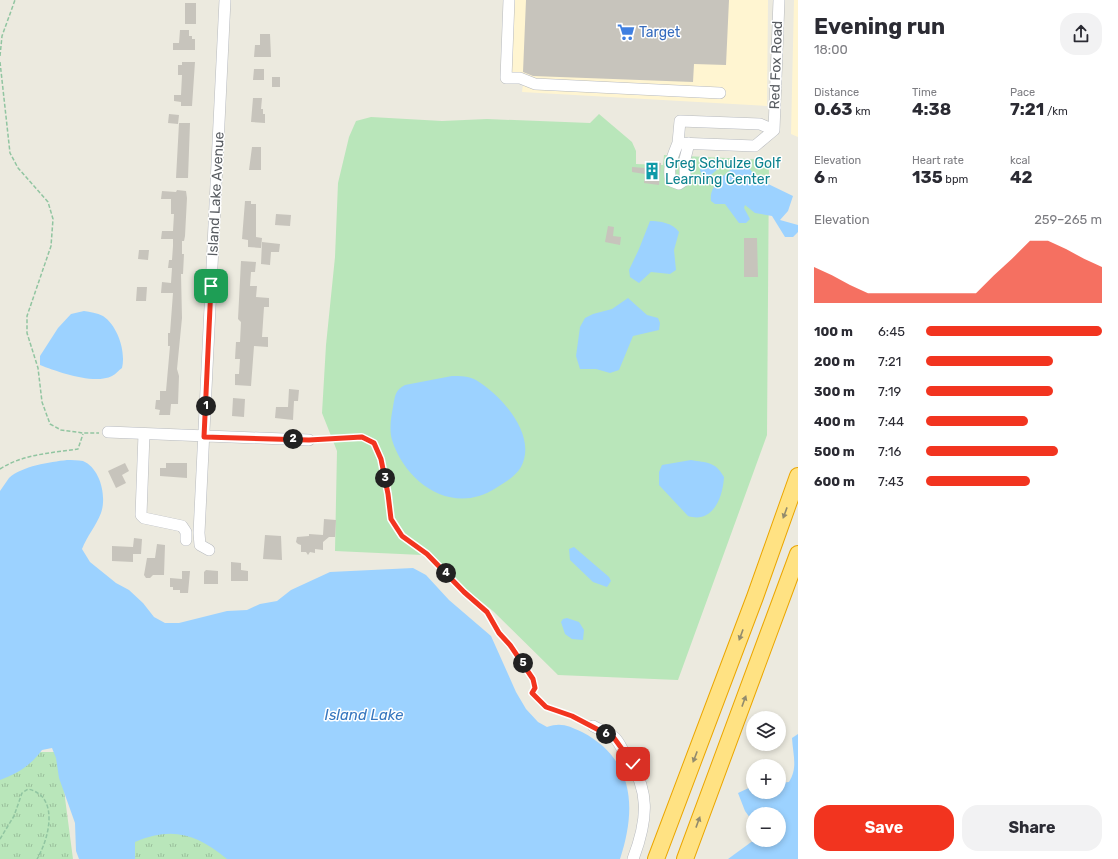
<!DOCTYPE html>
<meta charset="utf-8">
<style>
:root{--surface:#fff;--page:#f2f2f3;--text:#2b2b33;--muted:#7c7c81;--accent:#f2341f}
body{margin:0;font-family:Rubik,sans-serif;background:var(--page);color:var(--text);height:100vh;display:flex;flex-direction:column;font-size:15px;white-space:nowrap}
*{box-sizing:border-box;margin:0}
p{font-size:13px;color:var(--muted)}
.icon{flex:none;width:22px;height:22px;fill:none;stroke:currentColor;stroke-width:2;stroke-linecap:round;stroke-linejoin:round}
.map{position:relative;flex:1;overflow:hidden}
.sheet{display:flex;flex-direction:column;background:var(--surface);width:320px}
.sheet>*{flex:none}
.buttons{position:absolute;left:746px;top:711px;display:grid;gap:8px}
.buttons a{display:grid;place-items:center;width:40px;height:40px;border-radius:50%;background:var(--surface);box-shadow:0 2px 6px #0003;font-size:20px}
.pin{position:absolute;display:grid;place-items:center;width:34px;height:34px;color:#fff;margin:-17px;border-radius:8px;box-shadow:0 2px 6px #0006}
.km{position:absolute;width:20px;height:20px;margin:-10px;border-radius:50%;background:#222;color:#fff;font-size:11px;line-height:20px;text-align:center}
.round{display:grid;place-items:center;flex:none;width:42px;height:42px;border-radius:16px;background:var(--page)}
.head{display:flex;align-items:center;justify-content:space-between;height:68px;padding:0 16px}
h1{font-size:22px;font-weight:700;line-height:30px}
.metrics{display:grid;grid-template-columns:repeat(3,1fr);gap:6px;height:68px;padding:4px 16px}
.metrics div{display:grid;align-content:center}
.metrics b{font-size:17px;font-weight:700}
.metrics small{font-size:11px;font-weight:400}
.metrics p{font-size:11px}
.chart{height:112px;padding:8px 16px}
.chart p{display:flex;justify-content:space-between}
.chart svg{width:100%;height:72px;margin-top:4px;fill:var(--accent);opacity:.7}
.button{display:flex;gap:8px;margin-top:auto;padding:8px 16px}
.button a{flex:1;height:46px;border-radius:16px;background:var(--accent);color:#fff;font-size:16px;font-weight:700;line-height:46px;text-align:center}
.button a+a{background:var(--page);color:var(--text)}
ul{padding:0 16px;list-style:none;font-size:13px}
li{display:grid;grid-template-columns:64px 48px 1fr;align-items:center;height:30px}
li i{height:10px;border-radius:5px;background:var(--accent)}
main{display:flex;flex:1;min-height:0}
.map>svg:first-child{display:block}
.commercial{fill:#fff5d1}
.grass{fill:#b9e6ba}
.park{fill:url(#park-tufts)}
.water{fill:#9cd2ff}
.building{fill:#c7c4bc}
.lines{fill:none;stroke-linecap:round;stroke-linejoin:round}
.minor-casing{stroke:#b7babf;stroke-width:12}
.highway-casing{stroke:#eba600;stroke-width:18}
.path{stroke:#91c5a1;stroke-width:1.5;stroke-dasharray:4 2;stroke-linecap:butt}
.minor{stroke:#fff;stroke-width:11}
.highway{stroke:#ffe283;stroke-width:16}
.oneway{fill:#928b6d}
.route-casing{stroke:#fff;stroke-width:8}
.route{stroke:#f2341f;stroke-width:5}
.labels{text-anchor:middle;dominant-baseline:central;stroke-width:3;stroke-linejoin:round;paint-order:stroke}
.shop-label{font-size:14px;fill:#366cbe;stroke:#fff;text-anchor:start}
.street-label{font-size:14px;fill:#585c61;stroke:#fff}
.culture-label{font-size:14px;fill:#0d838f;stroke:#fff;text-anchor:start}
.water-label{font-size:15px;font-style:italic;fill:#3777bf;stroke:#fff}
</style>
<main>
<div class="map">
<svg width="798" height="859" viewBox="0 0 798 859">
<defs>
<pattern id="park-tufts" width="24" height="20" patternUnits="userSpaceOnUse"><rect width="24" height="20" fill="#b9e6ba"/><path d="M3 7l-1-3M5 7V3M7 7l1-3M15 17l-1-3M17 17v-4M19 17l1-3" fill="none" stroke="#99be9b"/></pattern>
</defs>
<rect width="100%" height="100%" fill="#eceadf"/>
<!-- commercial -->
<path class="commercial" d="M505,0H768L767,106L522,92L523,84L501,82Z
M794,0H798V137L791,134Z"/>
<!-- grass -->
<path class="grass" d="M599,114L632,142L636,151V164L663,165L664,155L769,160L767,435L678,680L558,675L493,611L422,555L335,551L337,451L322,413L326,345L335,257L338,183L349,137L356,121L371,117L442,121L487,119L590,123Z"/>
<!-- park -->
<path class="park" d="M31,752H59L73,859H0V774Z
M206,830L235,859H128L131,836Z"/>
<!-- water -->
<path class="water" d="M708,164L717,165L719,168L706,179L702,176L700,170L702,165Z
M735,166L748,167L758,179L793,196L788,211L780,220L798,225V232L793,237H785L772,216L755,213L745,205L744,208L750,219L746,223H739L725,204H715L711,201C709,185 724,176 735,166Z
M650,221C660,221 673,223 679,232L674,250L676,270L670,274L651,272L639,283L630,277L629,270L639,249Z
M628,298L647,315L658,318L660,323L659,330L633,336L619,370L610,373L596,369H580L576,356L580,327L585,318L593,314L612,309Z
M84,311C90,312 97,313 103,316C118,326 126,352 122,368C119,370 116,374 112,376C94,385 58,372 40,365V356L58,328L71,314Z
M452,376C460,376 469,376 476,380C501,395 538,435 521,467C515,477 505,482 496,488C453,516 406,484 392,440C389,430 391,417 393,407C395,396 395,390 405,385Z
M67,460C72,460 78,460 83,461C100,468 107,496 101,513C96,526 87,536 82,549L90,562L116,583L129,590L143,603L154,617L165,623H179L227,611L247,610L260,604L277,601L291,590L330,572L413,568L426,575L449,600L491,636L516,692L526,709L538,722L547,727C561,722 569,726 582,732C634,759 637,808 620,859H227C197,834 172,826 135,842V859H79L76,851L75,823L59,778L56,758L52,748L42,750C31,765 17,774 0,780V491C3,487 6,482 9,478C22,466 50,462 67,460Z
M691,460C707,463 715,461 724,477C723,497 713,524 688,516L659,485V472L662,465Z
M574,547L609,577L611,581L607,587L593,582L570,560L569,549Z
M567,618L579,622L584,630L583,640L572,639L565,634L561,622L563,619Z
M798,734V859H728L754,840H779V814H753V822L745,811L738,793L753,786V792H779V783L789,782C798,768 793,755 792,738Z"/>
<!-- building -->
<path class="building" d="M526,0H729L726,65L694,64L693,82L533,76L523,72Z
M185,3H196V24H185Z
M180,30H189V36H192V39H195V50H173V43H179Z
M260,34H270L271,57H254L255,45H260Z
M182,62H195L192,106H181V102L174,101V95H181L182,75H178V65H182Z
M254,69H264V80H253Z
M272,77H280V87H272Z
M253,98H262L261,109H263V114H265V123L251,122Z
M169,114L179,115L178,124L168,123Z
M179,123H190L188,178H176Z
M252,147H261V170H249Z
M646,161L661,163L659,185L644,183L645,174L632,172V167L645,168Z
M177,190L186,191L187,198L185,236L184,241H182V254H184L183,274H181L182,318L177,369L179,376L178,404H171L170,415H159L160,410L155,409L156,400H160V391H166L170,346H168V333H170L173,293H161L162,282L171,283L172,268H168L169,260H172L173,246V239H161L162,231H173L174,214H171V199H161L162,191L176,192Z
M245,201H251V204H256V237L262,238L261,248L248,247V240L242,239Z
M276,214L291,215L290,226L275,225Z
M608,226L614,227L613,236L621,237L620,245L605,242Z
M744,238H757L758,277H744Z
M262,242L280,244L279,252H271L270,265L261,264Z
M139,250H149L148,260L138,259Z
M241,261L256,262L255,272H251L250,286H257L256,297L269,298V307H264L262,337H268V347L254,346L251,386L235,385V374H239L240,359H235L236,342H240L241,322L238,319Z
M137,287H147L146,301H136Z
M289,389L299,390L298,401H294L293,420L275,418L276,407H288Z
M233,398L245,399L244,417L232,416Z
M125,463L129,471L122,475L126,483L116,488L108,471Z
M166,463H187V478L160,476V468H166Z
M324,519L336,520L335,537H329L323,542V550L315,549V553L310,552L308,555L306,552H301V545L298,544L296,542L297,537L309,536V534L323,535Z
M265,535L281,536L282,560L263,559Z
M134,538L142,539L141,554H133V562L112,561V546L133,547Z
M157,544L165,545L164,575H153L150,578H146L144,575L147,558H155Z
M231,562L241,563V570L248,571V581H231Z
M206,570L218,571V584H204V572Z
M182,571H190L188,593H180V590H173V587H170V578L182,579Z"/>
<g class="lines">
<!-- minor casing -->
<g class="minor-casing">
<path id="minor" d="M509,0L506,78H520L535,84L720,93
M680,121L760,124L774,130L755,146L678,143Z
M774,130L779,0
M678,143C673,156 667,167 671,181L679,184L685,180V159L689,143
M108,432L309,440
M144,434L141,515L144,518L182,526L186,532V540
M209,550L200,545L199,533L225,0
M593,726C600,730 609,733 615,738C619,742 622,749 625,754C651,789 648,820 633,859"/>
</g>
<!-- highway casing -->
<g class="highway-casing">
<path id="highway" d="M656,859L755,597L798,476
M685,859L798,554"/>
</g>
<!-- path -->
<path class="path" d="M0,56L2,36L15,0
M0,62L10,153L18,168L48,202L53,219L51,246L27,316V333L38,368L42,402L50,424L61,430L83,433H99
M318,439L362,437L374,443L381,459L388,494L391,519L402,536L427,554L464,592L487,612L499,633L510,645L533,679L535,687L532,693C544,710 566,713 584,722
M0,469C23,454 52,453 78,449L83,434
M0,839L14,816L22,793L28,789C60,796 49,839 37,859"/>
<!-- minor -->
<use href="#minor" class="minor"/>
<!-- highway -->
<use href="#highway" class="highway"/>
</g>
<!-- one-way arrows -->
<defs><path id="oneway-solid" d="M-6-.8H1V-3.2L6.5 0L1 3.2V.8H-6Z"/></defs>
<g class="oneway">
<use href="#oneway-solid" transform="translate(785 513) rotate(110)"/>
<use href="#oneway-solid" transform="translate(741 635) rotate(110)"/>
<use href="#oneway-solid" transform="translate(744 701) rotate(-70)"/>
<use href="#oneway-solid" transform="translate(695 757) rotate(111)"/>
<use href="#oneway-solid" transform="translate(698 822) rotate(-70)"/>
</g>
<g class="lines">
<!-- route casing -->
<g class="route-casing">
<path id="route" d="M211,286L204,437L309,440L362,437L374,443L381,459L388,494L391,519L402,536L427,554L464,592L487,612L499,633L510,645L533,679L535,688L532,693L546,707L572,716L614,738L633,764"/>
</g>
<!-- route -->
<use href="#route" class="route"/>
</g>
<!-- icons -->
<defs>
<g id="supermarket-bare" transform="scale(1.38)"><path d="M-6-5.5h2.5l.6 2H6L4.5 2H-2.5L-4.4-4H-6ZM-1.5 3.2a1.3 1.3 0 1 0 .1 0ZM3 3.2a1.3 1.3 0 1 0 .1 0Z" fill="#3f7fe0" stroke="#fff" stroke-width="2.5" paint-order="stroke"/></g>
<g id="building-bare" transform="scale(1.38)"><path d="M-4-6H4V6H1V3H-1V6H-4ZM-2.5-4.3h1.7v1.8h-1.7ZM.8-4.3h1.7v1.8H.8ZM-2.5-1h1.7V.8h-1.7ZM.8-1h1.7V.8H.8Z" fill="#0f9aa8" stroke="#fff" stroke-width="2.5" paint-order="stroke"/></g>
</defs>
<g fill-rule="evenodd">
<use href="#supermarket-bare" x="626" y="32"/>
<use href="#building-bare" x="652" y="171"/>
</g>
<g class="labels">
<!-- shop labels -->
<g class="shop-label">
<text x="639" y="32">Target</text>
</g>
<!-- street labels -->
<g class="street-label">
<text transform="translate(776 65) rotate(-88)">Red Fox Road</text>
<text transform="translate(216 194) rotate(-87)">Island Lake Avenue</text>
</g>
<!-- culture labels -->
<g class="culture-label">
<text x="665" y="163">Greg Schulze Golf<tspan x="665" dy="16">Learning Center</tspan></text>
</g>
<!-- water labels -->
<g class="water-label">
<text x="364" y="715">Island Lake</text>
</g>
</g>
</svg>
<div class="buttons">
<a><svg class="icon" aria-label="layers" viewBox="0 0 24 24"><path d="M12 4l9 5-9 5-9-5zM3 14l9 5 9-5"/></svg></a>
<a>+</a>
<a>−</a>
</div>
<div class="pin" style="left:211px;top:286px;background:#1e9e55"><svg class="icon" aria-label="arrive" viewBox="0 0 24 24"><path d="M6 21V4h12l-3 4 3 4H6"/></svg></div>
<div class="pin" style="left:633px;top:764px;background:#d93025"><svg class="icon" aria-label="check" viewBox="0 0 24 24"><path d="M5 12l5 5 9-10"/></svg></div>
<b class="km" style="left:206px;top:406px">1</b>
<b class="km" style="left:293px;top:439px">2</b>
<b class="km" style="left:385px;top:478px">3</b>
<b class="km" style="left:446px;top:573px">4</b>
<b class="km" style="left:523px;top:663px">5</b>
<b class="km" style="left:606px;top:734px">6</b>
</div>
<section class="sheet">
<div class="head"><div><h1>Evening run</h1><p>18:00</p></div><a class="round"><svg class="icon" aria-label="share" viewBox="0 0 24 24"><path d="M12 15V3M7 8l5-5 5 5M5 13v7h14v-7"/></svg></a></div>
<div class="metrics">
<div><p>Distance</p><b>0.63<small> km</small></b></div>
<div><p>Time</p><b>4:38</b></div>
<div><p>Pace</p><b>7:21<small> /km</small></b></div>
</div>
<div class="metrics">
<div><p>Elevation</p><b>6<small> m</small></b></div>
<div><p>Heart rate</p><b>135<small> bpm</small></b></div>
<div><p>kcal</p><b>42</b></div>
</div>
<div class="chart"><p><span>Elevation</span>259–265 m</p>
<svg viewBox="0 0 160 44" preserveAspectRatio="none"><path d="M0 44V22L10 27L20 33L30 38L40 38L50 38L60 38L70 38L80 38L90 38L100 27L110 17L120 6L130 6L140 11L150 17L160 22V44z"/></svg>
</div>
<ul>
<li><b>100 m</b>6:45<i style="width:100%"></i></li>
<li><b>200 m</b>7:21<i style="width:72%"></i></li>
<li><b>300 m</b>7:19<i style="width:72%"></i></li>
<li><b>400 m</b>7:44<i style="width:58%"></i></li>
<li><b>500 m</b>7:16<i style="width:75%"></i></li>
<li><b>600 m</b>7:43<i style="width:59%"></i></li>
</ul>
<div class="button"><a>Save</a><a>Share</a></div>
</section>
</main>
